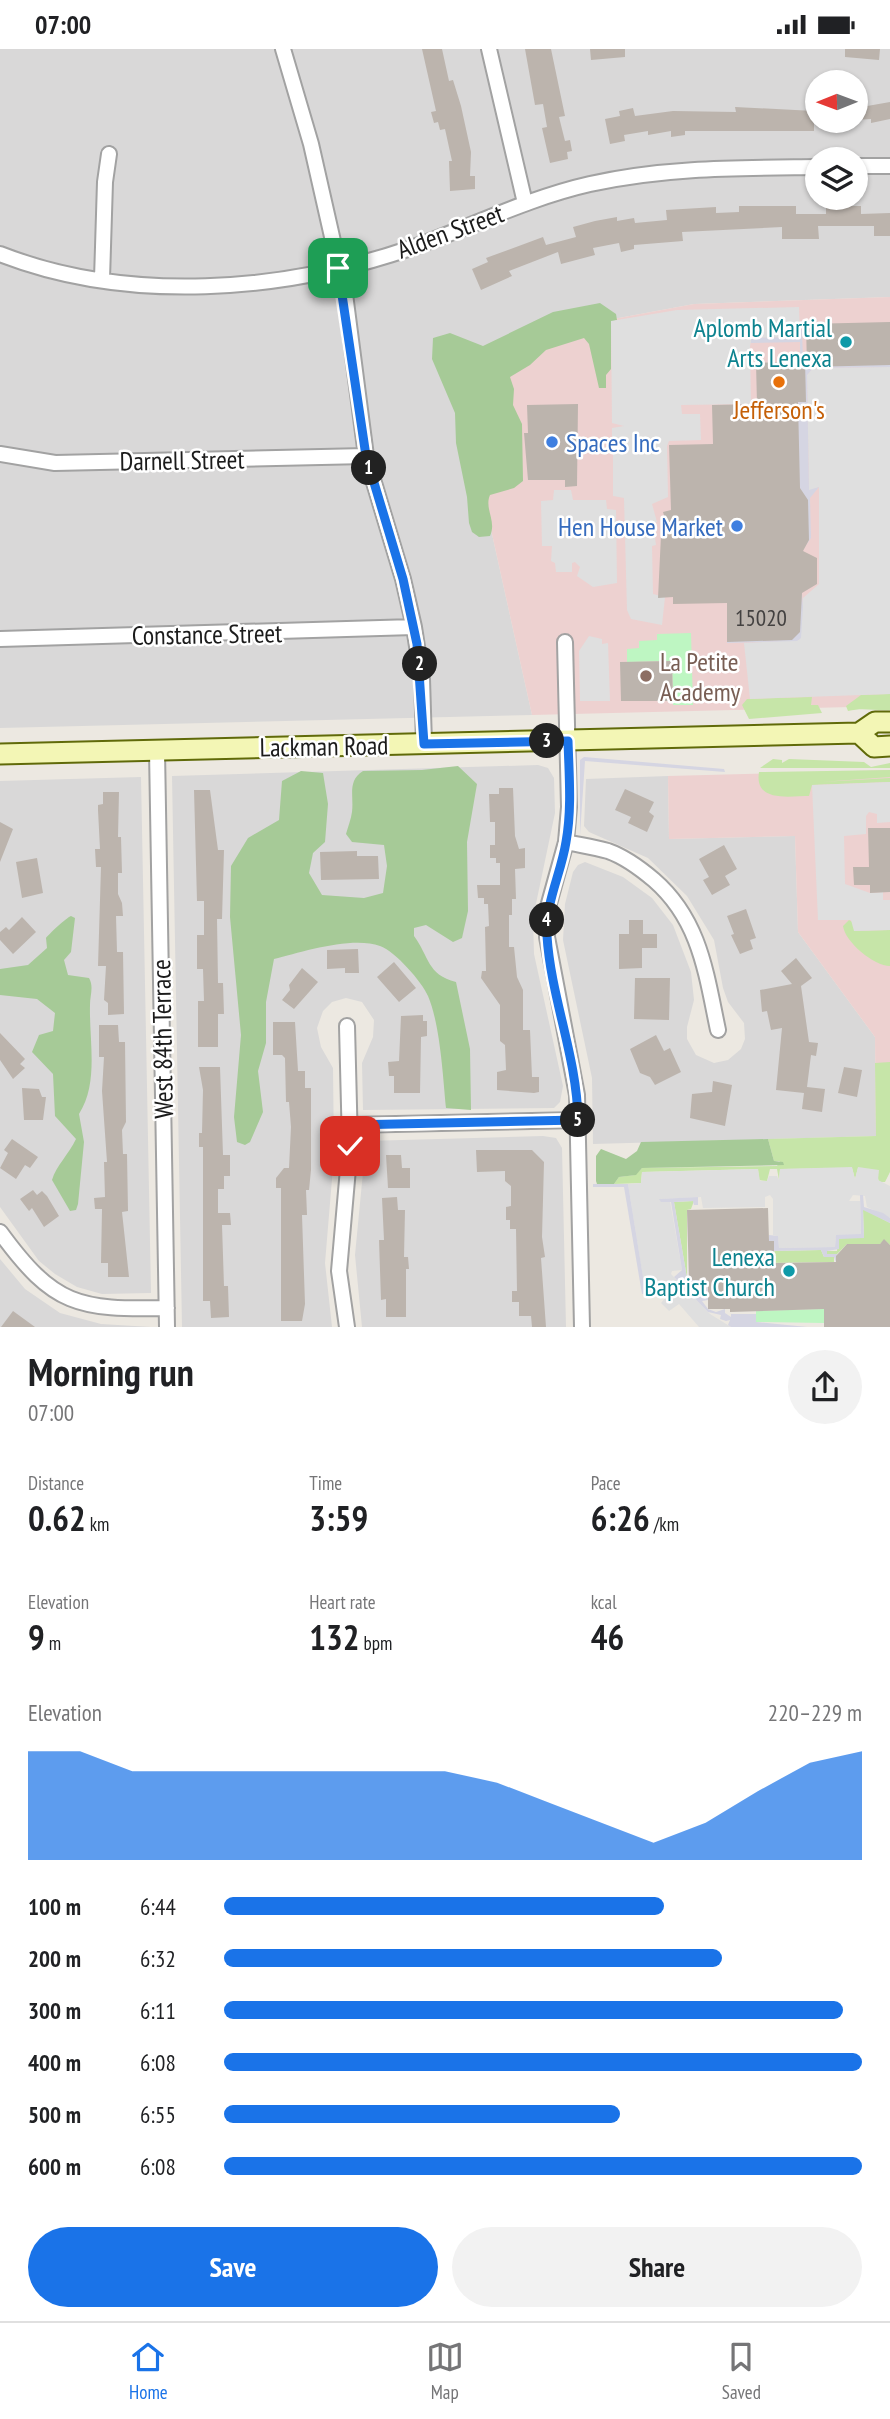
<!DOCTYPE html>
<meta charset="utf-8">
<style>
:root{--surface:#fff;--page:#f2f2f2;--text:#202124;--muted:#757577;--line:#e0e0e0;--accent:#1a73e8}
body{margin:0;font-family:"PT Sans Narrow",sans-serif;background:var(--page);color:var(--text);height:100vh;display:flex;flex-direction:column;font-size:26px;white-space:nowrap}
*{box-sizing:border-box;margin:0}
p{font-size:23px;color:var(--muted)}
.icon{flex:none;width:38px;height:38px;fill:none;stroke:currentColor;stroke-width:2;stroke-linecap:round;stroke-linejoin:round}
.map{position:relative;height:1278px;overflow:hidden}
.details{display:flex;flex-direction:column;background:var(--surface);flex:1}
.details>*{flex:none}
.needle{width:46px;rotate:269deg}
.tools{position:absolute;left:805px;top:21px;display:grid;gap:14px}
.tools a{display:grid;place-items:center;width:63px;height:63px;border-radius:50%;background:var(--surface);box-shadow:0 2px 5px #0004;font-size:35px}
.pin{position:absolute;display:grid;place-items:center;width:60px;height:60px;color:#fff;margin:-30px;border-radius:14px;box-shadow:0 4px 10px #0006}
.km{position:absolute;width:35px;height:35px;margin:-18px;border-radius:50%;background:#222;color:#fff;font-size:19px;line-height:35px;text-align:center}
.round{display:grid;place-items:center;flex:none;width:74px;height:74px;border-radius:37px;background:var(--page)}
.overview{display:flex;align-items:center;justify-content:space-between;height:119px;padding:0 28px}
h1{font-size:38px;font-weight:800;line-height:52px}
.metrics{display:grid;grid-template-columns:repeat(3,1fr);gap:10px;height:119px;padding:7px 28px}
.metrics div{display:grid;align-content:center}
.metrics b{font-size:35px;font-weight:800}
.metrics small{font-size:19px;font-weight:400}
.metrics p{font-size:19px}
.chart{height:196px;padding:14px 28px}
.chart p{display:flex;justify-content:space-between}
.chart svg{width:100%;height:126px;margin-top:7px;fill:var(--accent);opacity:.7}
.cta{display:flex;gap:14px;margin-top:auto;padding:14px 28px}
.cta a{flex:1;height:80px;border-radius:42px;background:var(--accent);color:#fff;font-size:28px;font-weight:800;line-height:80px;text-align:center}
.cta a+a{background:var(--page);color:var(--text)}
ul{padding:0 28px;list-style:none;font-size:23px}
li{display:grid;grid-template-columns:112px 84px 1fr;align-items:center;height:52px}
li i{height:18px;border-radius:9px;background:var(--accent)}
.status{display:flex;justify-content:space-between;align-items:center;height:49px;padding:0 35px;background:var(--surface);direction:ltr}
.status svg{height:19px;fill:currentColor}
.tab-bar{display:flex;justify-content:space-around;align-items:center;height:98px;border-top:2px solid var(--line);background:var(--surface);font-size:19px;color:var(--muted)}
.tab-bar a{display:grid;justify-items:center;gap:4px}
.tab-bar .current{color:var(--accent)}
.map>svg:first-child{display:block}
.residential{fill:#d9d8d8;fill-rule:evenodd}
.commercial{fill:#edd1d0}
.grass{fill:#c6e5a8}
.forest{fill:#a6ca97}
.park{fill:#bef6c2}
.parking{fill:#dfdfdf}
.plaza{fill:#d5d5e2}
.building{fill:#bcb4ad}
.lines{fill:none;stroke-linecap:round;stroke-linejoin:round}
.street-casing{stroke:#a2a2a2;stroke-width:18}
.secondary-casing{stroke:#606a09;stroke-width:23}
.street{stroke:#fff;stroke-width:14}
.secondary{stroke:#f3f6b5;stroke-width:19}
.route-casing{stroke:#fff;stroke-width:14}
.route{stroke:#1a73e8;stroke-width:9}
.culture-dot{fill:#0f9aa8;stroke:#fff;stroke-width:2.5}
.food-dot{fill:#e8710a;stroke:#fff;stroke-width:2.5}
.shop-dot{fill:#3f7fe0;stroke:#fff;stroke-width:2.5}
.education-dot{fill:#8d6e63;stroke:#fff;stroke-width:2.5}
.labels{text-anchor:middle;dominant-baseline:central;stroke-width:5;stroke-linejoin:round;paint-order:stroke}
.number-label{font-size:23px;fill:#434140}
.street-label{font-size:26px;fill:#1b1b1b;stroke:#fff}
.culture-label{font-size:26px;fill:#0d838f;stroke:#fff;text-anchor:end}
.food-label{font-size:26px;fill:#c56008;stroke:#fff}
.shop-label{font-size:26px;fill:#366cbe;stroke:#fff;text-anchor:start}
.education-label{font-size:26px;fill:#785e54;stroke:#fff;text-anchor:start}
</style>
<div class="status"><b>07:00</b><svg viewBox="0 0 49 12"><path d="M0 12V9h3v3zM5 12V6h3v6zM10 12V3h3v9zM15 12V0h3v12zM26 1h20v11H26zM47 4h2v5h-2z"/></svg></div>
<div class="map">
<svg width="890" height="1278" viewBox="0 0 890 1278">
<rect width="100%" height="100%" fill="#ece8e1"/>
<!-- residential -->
<path class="residential" d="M0,0H890V248L694,255L608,271L454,313L532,666L0,679ZM817,33H856V72H817ZM817,110H856V149H817Z
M538,716L548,719L554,729L555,764L533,869L534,905L563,1037L560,1053L554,1059L363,1061L362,1014L373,988L374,971L362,953L346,949L332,953L323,962L317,979L321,998L333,1019L334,1106L325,1214L332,1278H182L172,727Z
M668,727L669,790L795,787L798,883L875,988L876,1087L593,1095L592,1029L563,891L565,855L573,823L578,816L585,813L623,828L652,849L673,876L691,923L694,951L687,978V990L696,1006L714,1014L728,1011L741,1000L745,990L744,974L728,953L723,939L714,891L687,847L648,809L589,783L584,777L586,730Z
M141,728L151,1244L102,1245L77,1238L55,1225L39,1212L0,1158V732Z
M543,1087L556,1089L562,1099L566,1278H362L355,1206L366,1092Z
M0,1210L25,1240L60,1264L101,1275L151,1278H0Z"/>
<!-- commercial -->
<path class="commercial" d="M890,248V657L532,666L454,313L608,271L694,255Z
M890,721V1086L876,1087L875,988L798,883L795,787L669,790L668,727Z"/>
<!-- grass -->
<path class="grass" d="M890,645V661C875,662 863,658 848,662L846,657L861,646Z
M812,648L811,656H818L822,664L749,670L742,656L747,650Z
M773,710L782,711V714L789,710L864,713L871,718L890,714V719H760Z
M890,721V728L821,733L890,729V733L812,736L809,747C790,747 754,754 759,723H764Z
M849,871L854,874V882L890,881V917C874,917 845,893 843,877Z
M890,1013V1123L885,1133H879L878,1129L858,1119L855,1130L852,1119L780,1120L779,1131L777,1120H770L767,1132L759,1131L758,1120L642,1123L641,1134L614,1135L619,1128L635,1126L642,1119L777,1117L780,1112H774L768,1090L876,1087L875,1014Z
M694,1152L691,1160L687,1161V1229L674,1153Z
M863,1160L890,1174V1196L884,1191L880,1195H847L837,1205H827V1202H837L838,1189H864Z
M821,1201L824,1208H834V1213L763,1214L775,1202Z"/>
<!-- forest -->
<path class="forest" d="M600,254L616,265L617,271L611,273V320L606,326V339H599L589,295L584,289L546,301L530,316L510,328L514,340L513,356L522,375L523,432L514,439L490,446C484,460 497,472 490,487L479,488L472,483L469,474L467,448L456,394L455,364L432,310L433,289L450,284L483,297L553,263Z
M458,717L477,735L467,793L468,862L462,889L453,893L426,876L414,879V887C429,907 427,926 456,933L470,1000L471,1061L446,1059C443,1027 440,975 428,947C422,933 395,902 380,897C352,887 302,903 274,910L266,953V994L258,1022L263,1063L250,1093L245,1096L237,1093L234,1068L241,986L230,868L231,817L248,789L279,771L282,732L301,722L323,724L328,755L325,793L313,804L309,824L322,846L364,849L383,844L387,817L384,796L352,793L346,785C348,778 351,770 352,763C354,747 347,732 363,722L422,721Z
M71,867L75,869L71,903L64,911L68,926L89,929C94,938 90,946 90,956C89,992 99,1034 79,1065L84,1093L78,1155L76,1161L70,1162L52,1131C56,1117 69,1105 76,1090L55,1067L53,1025L32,1003L39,986L53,982L55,964L37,950L0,946V920L28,916L47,899L46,889C49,885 66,869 71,867Z
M768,1090L774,1112L783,1113L784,1116L642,1119L636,1126L619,1128L614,1135H597L596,1132V1107L601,1100L626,1110L637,1102L641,1093Z"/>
<!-- park -->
<path class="park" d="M691,584L693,656H673L672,612L627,613V600L639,599V592L657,591V585Z
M824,1260V1274L756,1273V1262Z"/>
<!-- parking -->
<path class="parking" d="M799,258L800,288L755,289L754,280L750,297L751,355L681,356L682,365H700L701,391L669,392L667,397L668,448L652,455L657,473L653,474L656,496L652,497L653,545L665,548L662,576L631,570L627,561L624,449L613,447V403L625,400L612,398V379L624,377L612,374L611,272L677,261Z
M890,318V645L750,650L744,594L799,591L803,549L819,535V438L809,442L807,326L813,319Z
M554,441H571L573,451H606L607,460L616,461L617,534L593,538L577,527L580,518L575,513L572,514V523H556L555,514L551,512L552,497H542L541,452L553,451Z
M589,587L602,590V595L608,594L610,652H580L579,602Z
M890,733V773L877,774V765L869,763L866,767V785L844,787L845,835L870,844L883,843V851H890V881L854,882L851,871H818L812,736Z
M852,1118L855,1130L858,1118L879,1121L878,1131L890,1137V1169L867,1158L865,1147L853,1146L849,1152H860L861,1186H836L835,1198L779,1199L778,1187L773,1186V1150L770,1146L765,1148V1158L703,1159L701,1148L660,1150L670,1152L682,1221L672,1222L671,1225L710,1265L731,1278H699L679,1255L669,1262L661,1254L667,1247L661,1239L645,1241L628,1135L641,1134L642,1123L758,1120L760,1132H767L769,1127H777L779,1131L780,1120Z"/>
<!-- plaza -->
<path class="plaza" d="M751,281H755V289L799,288V281H802L803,312L890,311V318L813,319L807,326L809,441L819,438L810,449L811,489L799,506L803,558L801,589L797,592L727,594V588L801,441L795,439L793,354L801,353L800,293L751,294Z
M584,708L724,720L725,723L585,712L580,786V711Z
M593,1135H628L645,1240L661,1238L667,1244L666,1248L660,1242L642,1245L624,1138H593Z
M860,1146H863L864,1158L883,1164L890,1169V1174L863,1161L864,1189L839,1190V1200L827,1202V1205H837L836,1213L834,1208H824L821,1201L769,1202V1186L778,1187L779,1199L835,1198L836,1186L861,1185Z
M698,1148V1156H694L693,1152L674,1153L687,1229L707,1231L708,1251L702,1252L708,1260L716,1263L725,1260V1264L731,1268V1265H756V1273L807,1278H731L728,1276L730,1271L726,1272L720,1270L721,1266L708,1263L674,1228L682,1221L671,1153H661L659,1150Z"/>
<!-- building -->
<path class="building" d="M422,0H442L449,32L453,31L461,57L471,103L470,127H475V140L450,142L449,112H452L445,80L440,81L438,73L434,74L431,63L436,62Z
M525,0H551L565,67L559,68L565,92L570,91L572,102L567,103L568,110L550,114L542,79L547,78L543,55L535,56Z
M590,0H625V8L591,11Z
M845,0H880L879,11L845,8Z
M890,53V70L871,74V70L856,71V59Z
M735,58L814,62V82H685V86L671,88V82L648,86V82L624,86L625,92L610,95L605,70L620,67L619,62L633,59L635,67L673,62L736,63Z
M739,157H796V165H826V157H861V165L890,164V187H874V177H818L819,190H782V178L682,183L683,192L634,196V200L621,203L619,194L593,199L595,206L561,215L558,203L509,222L512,227L481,241L472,220L488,213L486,209L543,188L546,196L576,188L573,178L595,172L617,168V172L634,169L635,174L667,171L666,161L716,158V164L739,163Z
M890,273V316L807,318L806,275Z
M805,312L806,353H798L800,439L808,451L809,491L803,502L817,509V535L802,544L800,583L792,591L727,593V554L673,555V548L658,549L661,486L669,483L663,463L671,461L669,396L713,395L712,356L757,355L756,314Z
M578,355L577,437L565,438V431H528L524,384H528L527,356Z
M672,612L673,652H621L620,613Z
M499,739H513L515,787L519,800L525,799V819L515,820L516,850H512V866H509V898H514L517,928L523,941V981H530L532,1028H539V1043L534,1044L497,1041V1023L506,1021L505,996L500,992V956L481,929L482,922H486L485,878L489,877L488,855H484V849H478L477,836H500V814H496V809H490V796H495V773H490L489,745H499Z
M625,740L654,753L649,763L654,767L647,783L628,774L631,768L615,761Z
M194,741H210L218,801H224L222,870H217L218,934H223L224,965H218V998H198V952H204L203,920H197V886H204V852H197Z
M103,743H119L118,788H121L122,824H118V845L122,854L123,867H116L117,903H123L124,965L108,966V954L104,951L106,917H98L101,818H96L95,800H100L98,761V756L103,755Z
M0,773L13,780L0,813Z
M868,779H890V843L870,844V836H854L853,818H869Z
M724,796L737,820L725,827L730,836L712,846L703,831L709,828L699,810Z
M357,802V807H378L379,830L321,831L320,803Z
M37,809L43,844L22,849L16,813Z
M746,860L756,889L750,891L753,900L740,905L731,886L734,885L727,867Z
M22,868L36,883L13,905L0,891V883L6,878L9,881Z
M629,871H643V885H657V899H642V919L619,920V885H629Z
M358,900L359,924H345V919L327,920V901Z
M796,909L812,929L801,937L809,993L818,994L816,1007L811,1006L807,1038L825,1040L822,1063L802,1060L804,1044L776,1041L782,979L771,981L767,962L762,963L760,941L792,935L781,922Z
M394,913L416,939L399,953L377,928Z
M302,919L318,933L294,960L282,951L290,941L289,936Z
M635,929H670L669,971L634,970Z
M423,966V972H427V987L421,988L420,1044H394V1027H389L388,1013L399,1012L401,967Z
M273,973H295L298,1022H305V1039H311V1121L309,1141H306L307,1166H302L305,1255L302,1272H281V1139H276V1129L284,1119H289L291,1078L289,1053H286L285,1009L282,1006H273Z
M99,976H118L119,993H125L126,1073L122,1081L123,1105H127L128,1162L122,1163L129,1228H108V1214H101L102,1160H95L94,1149L105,1148L104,1113H107L102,1042L104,1008H99Z
M0,984L25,1010L20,1015L25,1019L13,1030L0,1011Z
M656,986L664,1002L670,999L681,1023L655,1036L650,1028L640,1024L630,1000Z
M199,1018H220L223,1106H230V1127H224V1140H218V1164H230L231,1176H222L224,1237H228L229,1268L211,1269L210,1252H203V1098H199V1084H202L203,1041Z
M844,1018L862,1021L857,1048L838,1044Z
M713,1032L732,1036L725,1077L690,1069L692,1045L712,1043Z
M22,1039L39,1040L42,1048H46L43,1071H24Z
M12,1090L38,1108L30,1119L25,1116L16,1130L0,1119L8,1104L4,1101Z
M476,1101H532L544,1113L542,1188L545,1208L541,1209L546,1278H532L531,1267H519V1253H512V1242H517L516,1180H510V1171H506V1158L511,1157V1137L505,1132V1122L477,1123Z
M386,1106H401L402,1119H410V1139H388Z
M33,1141L37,1146L42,1142L47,1147L59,1167L44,1178L32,1159L29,1162L20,1150Z
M397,1148L398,1161H405L404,1208H408L409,1220H406V1268H386V1250L381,1251L379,1191H384L382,1149Z
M768,1159L769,1192H774V1214L836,1213V1207L847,1195H880L884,1190L890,1196V1278H824V1260L730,1263V1260H708V1237H699V1231H689L687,1161Z
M13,1262L35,1278H1Z"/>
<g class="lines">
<!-- street casing -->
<g class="street-casing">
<path id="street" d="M283,0L311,95L345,245L366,407L403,530L414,578L422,630L424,695
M489,0L525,154
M856,117H890
M0,205C128,255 283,243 411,199C471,178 528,149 590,135C665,118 741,119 817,118
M102,230L105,133L109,105
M0,405L55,414L366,407
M0,590L414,578
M565,593L569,758L566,793L548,858L547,888L577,1046L582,1278
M157,702L167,1278
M566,793C580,796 595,798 608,802C625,808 641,820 654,831C700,871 706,924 718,981
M350,1076L578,1071
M0,1183C54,1257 78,1261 167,1259
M347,1278L339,1222L350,1097L347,977"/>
</g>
<!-- secondary casing -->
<g class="secondary-casing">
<path id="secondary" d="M859,684L874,698L890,697
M0,705L859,684L875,673H890"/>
</g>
<!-- street -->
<use href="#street" class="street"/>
<!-- secondary -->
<use href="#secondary" class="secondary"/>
</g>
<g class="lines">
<!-- route casing -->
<g class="route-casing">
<path id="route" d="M338,219L366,407L403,530L417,595L424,695L568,692C569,725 572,760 566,793C561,825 545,854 547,887C551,949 577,1008 578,1071L350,1076V1097"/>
</g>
<!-- route -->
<use href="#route" class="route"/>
</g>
<!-- markers -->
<g class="culture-dot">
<circle cx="846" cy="293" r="7"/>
<circle cx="789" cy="1222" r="7"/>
</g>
<circle class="food-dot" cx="779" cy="333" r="7"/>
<g class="shop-dot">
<circle cx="552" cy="393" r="7"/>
<circle cx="737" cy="477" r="7"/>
</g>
<circle class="education-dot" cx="646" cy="627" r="7"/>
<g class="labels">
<!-- number labels -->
<g class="number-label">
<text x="761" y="568">15020</text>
</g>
<!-- street labels -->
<g class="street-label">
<text transform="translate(450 182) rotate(-20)">Alden Street</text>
<text transform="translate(182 411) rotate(-1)">Darnell Street</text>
<text transform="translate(207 585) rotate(-1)">Constance Street</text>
<text transform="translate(324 697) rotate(-1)">Lackman Road</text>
<text transform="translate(162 990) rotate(-91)">West 84th Terrace</text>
</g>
<!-- culture labels -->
<g class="culture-label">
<text x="832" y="278">Aplomb Martial<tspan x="832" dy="30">Arts Lenexa</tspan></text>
<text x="775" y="1207">Lenexa<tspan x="775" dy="30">Baptist Church</tspan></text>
</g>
<!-- food labels -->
<g class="food-label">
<text x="779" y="360">Jefferson's</text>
</g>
<!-- shop labels -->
<g class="shop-label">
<text x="566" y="393">Spaces Inc</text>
<text x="723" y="477" text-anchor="end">Hen House Market</text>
</g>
<!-- education labels -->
<g class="education-label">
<text x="660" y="612">La Petite<tspan x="660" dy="30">Academy</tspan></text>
</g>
</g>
</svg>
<div class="tools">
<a><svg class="needle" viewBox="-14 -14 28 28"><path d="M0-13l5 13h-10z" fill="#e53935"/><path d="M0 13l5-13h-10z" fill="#757577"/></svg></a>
<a><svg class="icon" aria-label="layers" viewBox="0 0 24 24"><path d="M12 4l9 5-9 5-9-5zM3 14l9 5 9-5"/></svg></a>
</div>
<div class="pin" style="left:338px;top:219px;background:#1e9e55"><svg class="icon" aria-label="arrive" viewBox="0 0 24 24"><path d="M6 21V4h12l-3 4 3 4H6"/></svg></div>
<div class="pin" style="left:350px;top:1097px;background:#d93025"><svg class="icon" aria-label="check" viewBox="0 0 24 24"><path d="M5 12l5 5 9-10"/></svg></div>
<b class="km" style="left:369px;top:419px">1</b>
<b class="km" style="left:420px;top:615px">2</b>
<b class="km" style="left:547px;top:692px">3</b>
<b class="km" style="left:547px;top:871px">4</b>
<b class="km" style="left:578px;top:1071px">5</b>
</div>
<section class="details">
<div class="overview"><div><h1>Morning run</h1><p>07:00</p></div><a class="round"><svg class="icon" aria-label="share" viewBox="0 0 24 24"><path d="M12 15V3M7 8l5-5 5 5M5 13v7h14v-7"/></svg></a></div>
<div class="metrics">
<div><p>Distance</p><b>0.62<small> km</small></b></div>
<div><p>Time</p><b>3:59</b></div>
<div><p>Pace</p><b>6:26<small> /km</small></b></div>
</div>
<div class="metrics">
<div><p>Elevation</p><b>9<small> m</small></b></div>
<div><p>Heart rate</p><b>132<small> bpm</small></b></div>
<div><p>kcal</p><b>46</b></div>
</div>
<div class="chart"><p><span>Elevation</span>220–229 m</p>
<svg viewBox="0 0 160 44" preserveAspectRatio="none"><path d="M0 44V6L10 6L20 13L30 13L40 13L50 13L60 13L70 13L80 13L90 17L100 24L110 31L120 38L130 31L140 20L150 10L160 6V44z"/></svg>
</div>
<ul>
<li><b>100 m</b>6:44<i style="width:69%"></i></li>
<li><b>200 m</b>6:32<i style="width:78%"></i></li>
<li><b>300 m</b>6:11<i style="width:97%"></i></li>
<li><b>400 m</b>6:08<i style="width:100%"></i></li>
<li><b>500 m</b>6:55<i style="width:62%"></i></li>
<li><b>600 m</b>6:08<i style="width:100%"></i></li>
</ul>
<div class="cta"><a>Save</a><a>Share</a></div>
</section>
<nav class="tab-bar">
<a class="current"><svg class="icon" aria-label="home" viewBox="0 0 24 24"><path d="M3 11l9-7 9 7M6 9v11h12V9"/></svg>Home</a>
<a><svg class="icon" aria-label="map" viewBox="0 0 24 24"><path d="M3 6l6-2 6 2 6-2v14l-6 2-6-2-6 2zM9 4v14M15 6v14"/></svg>Map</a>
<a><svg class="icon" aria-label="saved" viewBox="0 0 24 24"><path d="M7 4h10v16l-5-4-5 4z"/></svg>Saved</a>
</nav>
